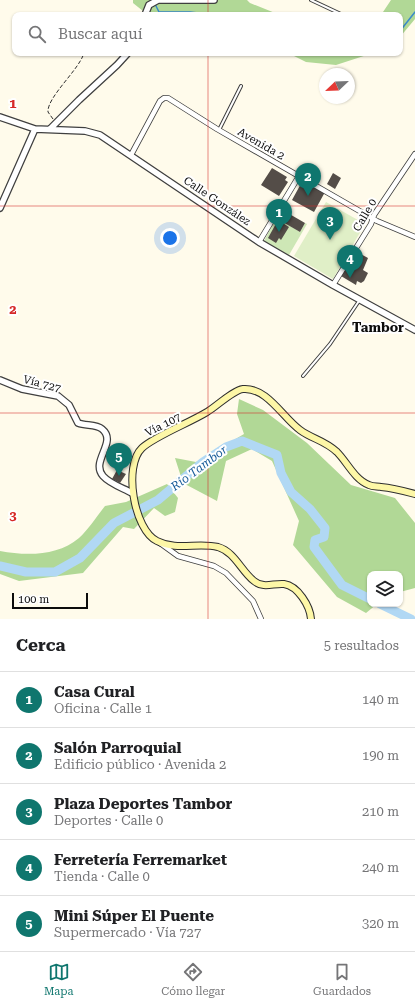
<!DOCTYPE html>
<html lang="es">
<meta charset="utf-8">
<style>
body{margin:0;font-family:"Roboto Serif",serif;background:#f2f2f2;color:#202124}
.controls{position:absolute;right:12px;bottom:12px;display:grid;overflow:hidden;border-radius:8px;box-shadow:0 1px 3px #0004}
.controls button{width:36px;height:36px;display:grid;place-items:center;padding:0;border:0;border-bottom:1px solid #e0e0e0;background:#fff;color:#202124;font:20px sans-serif}
.compass{position:absolute;left:319px;top:68px;width:36px;height:36px;border-radius:50%;background:#fff;box-shadow:0 1px 3px #0004;rotate:247deg}
.scale{position:absolute;left:12px;bottom:10px;width:76px;box-sizing:border-box;padding-left:4px;border:2px solid #0c0c0c;border-top:0;font-size:11px;line-height:14px;white-space:nowrap;color:#0c0c0c;-webkit-text-stroke:3px #fff;paint-order:stroke}
.you{position:absolute;left:170px;top:238px;width:14px;height:14px;margin:-10px;border:3px solid #fff;border-radius:50%;background:#1a73e8;box-shadow:0 0 0 6px #1a73e833}
.badge{display:grid;place-items:center;width:26px;height:26px;border-radius:50%;background:#0f766e;color:#fff;font-size:13px;font-weight:700}
.pin{position:absolute;translate:-50% -33px;filter:drop-shadow(0 1px 2px #0008)}
.pin::after{content:'';position:absolute;top:21px;width:14px;height:12px;background:inherit;clip-path:polygon(0 0,100% 0,50% 100%)}
.list{margin:0;padding:0;list-style:none}
h2{display:flex;justify-content:space-between;align-items:center;height:52px;margin:0;padding:0 16px;font-size:17px}
h2 small{font-size:13px;font-weight:400;color:#757577}
.list li{display:grid;grid-template-columns:26px 1fr auto;gap:12px;align-items:center;box-sizing:border-box;height:56px;padding:0 16px;border-top:1px solid #e0e0e0}
.list b{display:block;font-size:15px;white-space:nowrap}
.list p{margin:0;font-size:13px;white-space:nowrap;color:#757577}
.list em{font-size:13px;font-style:normal;color:#757577}
.icon{flex:none;width:22px;height:22px;fill:none;stroke:currentColor;stroke-width:2;stroke-linecap:round;stroke-linejoin:round}
.map{position:relative;flex:none;width:415px;height:619px;overflow:hidden}
.search{position:absolute;background:#fff;box-shadow:0 1px 3px #0004;left:12px;right:12px;top:12px;height:44px;display:flex;align-items:center;gap:10px;box-sizing:border-box;padding:0 14px;border-radius:8px;color:#757577;font-size:15px}
.sheet{height:332px;background:#fff}
nav{display:flex;justify-content:space-around;align-items:center;box-sizing:border-box;height:56px;border-top:1px solid #e0e0e0;background:#fff;font-size:11px;color:#757577}
nav a{display:grid;justify-items:center;gap:2px}
nav .on{color:#0f766e}
.map>svg:first-child{display:block}
</style>
<div class="map">
<svg width="415" height="619" viewBox="0 0 415 619">
<rect width="100%" height="100%" fill="#fffbeb"/>
<path fill="#cee7b6" d="M281 209 286 212 282 221 300 232 305 223 307 224 289 255 264 241Z"/>
<path fill="#b1d896" d="M133 0H247L250 3 280 15H148L133 3Z
M391 0H415V19L400 37V15H381Z
M288 53H373L336 65 306 62Z
M239 399 263 410 307 443 351 485 395 498 415 523V588L400 592V574H370V604H377L366 613 337 597 293 545 299 521 272 461 252 449 226 461 217 501 183 483 175 458 196 462 244 434 237 414Z
M167 484 178 498 175 512 165 516 154 508 134 529 123 527 83 573 19 581 0 574V551C27 556 58 556 79 538 89 529 97 516 105 506L126 502Z"/>
<path fill="#e0efc7" d="M326 202 365 224 333 279 294 256Z"/>
<g fill="none" stroke-linecap="round" stroke-linejoin="round">
<path stroke="#3a8aca" stroke-width="1.5" d="M155 4 159 12H190L214 15
M400 31 415 12
M343 53H349"/>
<path stroke="#b1d8f4" stroke-width="9" d="M0 566 26 572H55L80 558 114 523 158 500 203 462 226 447 242 441 277 455 281 473 291 492 310 509 325 528 324 537 315 540 314 547 342 585 370 599
M380 604 411 619"/>
</g>
<path fill="#544d48" d="M272 168 287 177 285 180 288 182 279 196 261 185Z
M333 173 341 178 335 189 327 184Z
M303 180 325 192 314 212 292 200Z
M286 212 305 223 300 232 281 221Z
M278 220 289 227 281 240 279 238 276 243 268 238Z
M357 252 368 258 363 270 368 273 364 281 361 283 357 281 356 285 341 276 349 262 352 263Z
M117 470 126 474 120 483 112 479Z"/>
<g fill="none" stroke-linecap="round" stroke-linejoin="round">
<g stroke="#3f3f3f" stroke-width="4">
<path id="service" d="M311 0 343 15
M219 130 241 86
M303 376 330 344 359 301"/>
</g>
<g stroke="#3f3f3f" stroke-width="6">
<path id="minor" d="M131 155 160 101 164 98H168L217 129 377 221 415 237
M259 242 299 176
M333 285 371 224 374 215 415 154
M160 543 178 556 214 566 226 573 253 601 261 619"/>
</g>
<g stroke="#3f3f3f" stroke-width="8">
<path id="tertiary" d="M145 15 149 5 158 0H214
M0 117 35 129 85 131 100 135 259 242 333 285 415 330
M50 129 79 100 117 65 128 53
M0 208 35 129
M0 380 22 389 58 396 69 405 78 423C86 426 96 424 102 429 118 442 90 461 103 476 110 484 123 488 132 493"/>
</g>
<g stroke="#2e2e2e" stroke-width="8">
<path id="secondary" d="M311 619C310 606 298 586 284 584 273 583 264 589 254 581 241 571 235 552 218 547 198 542 177 551 157 541 134 530 123 466 142 448 155 436 189 423 207 412 216 407 233 390 243 389 267 387 283 418 300 430 312 439 324 440 337 452 347 462 355 480 369 485 373 487 378 486 381 487 393 488 404 491 415 494"/>
</g>
<path stroke="#2e2e2e" stroke-width="1" stroke-dasharray="4 2" stroke-linecap="butt" d="M53 119 48 112C47 97 79 70 84 53"/>
<use href="#service" stroke="#fff" stroke-width="2"/>
<use href="#minor" stroke="#fff" stroke-width="4.5"/>
<use href="#tertiary" stroke="#fff" stroke-width="5.5"/>
<use href="#secondary" stroke="#fdf7a7" stroke-width="6"/>
</g>
<path fill="none" stroke="#d62828" stroke-width="1" stroke-opacity="0.55" d="M208 0V15M208 53V619M0 206H415M0 413H415"/>
<g text-anchor="middle" dominant-baseline="central" stroke-width="4" stroke-linejoin="round" paint-order="stroke">
<g font-size="11" fill="#0c0c0c" stroke="#fff">
<text transform="translate(261 144) rotate(30)">Avenida 2</text>
<text transform="translate(217 201) rotate(34)">Calle González</text>
<text transform="translate(365 215) rotate(-60)">Calle 0</text>
<text transform="translate(42 384) rotate(15)">Vía 727</text>
<text transform="translate(163 425) rotate(-27)">Vía 107</text>
</g>
<g font-size="12" font-style="italic" fill="#195c9a" stroke="#fff">
<text transform="translate(199 468) rotate(-37)">Río Tambor</text>
</g>
<g font-size="13" font-weight="bold" fill="#0c0c0c" stroke="#fff">
<text x="378" y="327">Tambor</text>
</g>
</g>
<g font-size="13" text-anchor="middle" font-weight="bold" fill="#d62828" stroke="#fff" stroke-width="4" stroke-linejoin="round" paint-order="stroke">
<text x="13" y="108">1</text>
<text x="13" y="314">2</text>
<text x="13" y="520">3</text>
</g>
</svg>
<div class="controls">
<button><svg class="icon" aria-label="layers" viewBox="0 0 24 24"><path d="M12 4l9 5-9 5-9-5zM3 14l9 5 9-5"/></svg></button>
</div>
<svg class="compass" viewBox="-18 -18 36 36"><path d="M0-13l5 13h-10z" fill="#e53935"/><path d="M0 13l5-13h-10z" fill="#757577"/></svg>
<div class="scale">100 m</div>
<div class="you"></div>
<div class="pin badge" style="left:279px;top:232px">1</div>
<div class="pin badge" style="left:308px;top:196px">2</div>
<div class="pin badge" style="left:330px;top:240px">3</div>
<div class="pin badge" style="left:350px;top:278px">4</div>
<div class="pin badge" style="left:119px;top:476px">5</div>
<div class="search"><svg class="icon" aria-label="search" viewBox="0 0 24 24"><circle cx="10" cy="10" r="6"/><path d="M15 15l6 6"/></svg>Buscar aquí</div>
</div>
<section class="sheet">
<h2>Cerca<small>5 resultados</small></h2>
<ul class="list">
<li><span class="badge">1</span><div><b>Casa Cural</b><p>Oficina · Calle 1</p></div><em>140 m</em></li>
<li><span class="badge">2</span><div><b>Salón Parroquial</b><p>Edificio público · Avenida 2</p></div><em>190 m</em></li>
<li><span class="badge">3</span><div><b>Plaza Deportes Tambor</b><p>Deportes · Calle 0</p></div><em>210 m</em></li>
<li><span class="badge">4</span><div><b>Ferretería Ferremarket</b><p>Tienda · Calle 0</p></div><em>240 m</em></li>
<li><span class="badge">5</span><div><b>Mini Súper El Puente</b><p>Supermercado · Vía 727</p></div><em>320 m</em></li>
</ul>
</section>
<nav>
<a class="on"><svg class="icon" aria-label="map" viewBox="0 0 24 24"><path d="M3 6l6-2 6 2 6-2v14l-6 2-6-2-6 2zM9 4v14M15 6v14"/></svg>Mapa</a>
<a><svg class="icon" aria-label="directions" viewBox="0 0 24 24"><path d="M12 3l9 9-9 9-9-9zM9 14v-3h6M13 9l2 2-2 2"/></svg>Cómo llegar</a>
<a><svg class="icon" aria-label="saved" viewBox="0 0 24 24"><path d="M7 4h10v16l-5-4-5 4z"/></svg>Guardados</a>
</nav>
